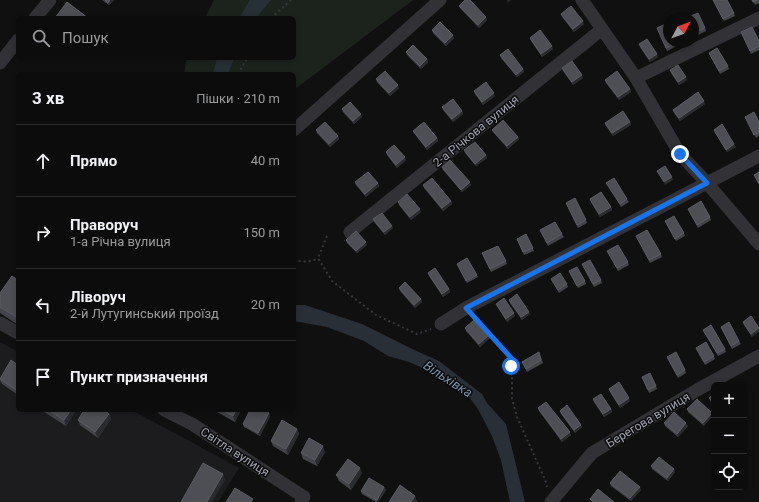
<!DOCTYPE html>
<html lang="uk">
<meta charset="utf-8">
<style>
body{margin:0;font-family:Roboto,sans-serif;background:#151516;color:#f1f3f6}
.controls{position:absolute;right:12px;bottom:12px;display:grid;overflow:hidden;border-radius:6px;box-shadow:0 2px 6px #0003}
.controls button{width:36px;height:36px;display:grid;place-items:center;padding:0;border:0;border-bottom:1px solid #2c2c2e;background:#0c0c0d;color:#f1f3f6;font:20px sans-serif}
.compass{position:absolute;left:663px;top:12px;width:36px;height:36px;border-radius:50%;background:#0c0c0d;box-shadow:0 2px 6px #0003;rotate:49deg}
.stop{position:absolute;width:12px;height:12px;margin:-9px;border:3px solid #1a73e8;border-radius:50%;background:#fff}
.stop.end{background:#1a73e8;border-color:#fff;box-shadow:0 1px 4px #0008}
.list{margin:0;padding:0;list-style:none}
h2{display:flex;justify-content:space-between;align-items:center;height:52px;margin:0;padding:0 16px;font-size:17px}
h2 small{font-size:13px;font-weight:400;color:#9a9b9d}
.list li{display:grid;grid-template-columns:26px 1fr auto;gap:12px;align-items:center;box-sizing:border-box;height:72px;padding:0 16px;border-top:1px solid #2c2c2e}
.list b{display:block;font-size:15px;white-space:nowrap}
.list p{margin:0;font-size:13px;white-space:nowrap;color:#9a9b9d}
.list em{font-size:13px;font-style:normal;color:#9a9b9d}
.icon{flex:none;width:22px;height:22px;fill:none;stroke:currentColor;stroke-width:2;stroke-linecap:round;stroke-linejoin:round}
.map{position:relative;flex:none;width:759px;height:502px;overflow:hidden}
.search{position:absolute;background:#0c0c0d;box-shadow:0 2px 6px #0003;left:16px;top:16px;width:280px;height:44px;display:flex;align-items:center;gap:10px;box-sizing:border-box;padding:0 14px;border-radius:6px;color:#9a9b9d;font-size:15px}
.panel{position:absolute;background:#0c0c0d;box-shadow:0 2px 6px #0003;left:16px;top:72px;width:280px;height:340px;border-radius:6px}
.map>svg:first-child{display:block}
</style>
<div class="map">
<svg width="759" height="502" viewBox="0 0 759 502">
<rect width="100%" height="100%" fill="#101011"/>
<path fill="#1c1c1e" d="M0 342 18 352V410H131L171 431 239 468 218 502H0Z"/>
<path fill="#1c231d" d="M214 0H413L294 90V74H184L187 58H294V18H205Z"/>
<path fill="#292f36" d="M250 0H271L256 18H239Z
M217 58H234L228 74H213Z
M294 305H305L362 324 410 348 439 361 482 394 487 403 506 424 525 502H510L501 460 492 436 478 409 467 394 432 372 409 362 388 356 364 341 327 327 294 321Z"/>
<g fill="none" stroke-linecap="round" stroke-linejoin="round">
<path stroke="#37383d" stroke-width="2" stroke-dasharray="2 3" stroke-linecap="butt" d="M271 18 291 0
M238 74 247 58
M327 236 318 258 332 281 376 315 417 334 431 329
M294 259C300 263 313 262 318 258
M474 317 512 359V399L517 417 546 482 547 487"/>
<path stroke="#313136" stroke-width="13" d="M582 0 636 78 680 154 707 183 759 244
M35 18 50 0
M0 63 18 40
M636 78 759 18
M294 130 440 0
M350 232 601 30
M0 323 18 333
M441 324 466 308 759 156
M164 410 192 424 304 497 301 502
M551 502 592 453 697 390 759 356"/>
</g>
<path fill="#434449" d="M102 0H114L109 5Z
M713 0 734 13 735 16 724 21Z
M752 0H759V3L755 5Z
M459 6 487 20 479 28 460 8Z
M561 14 584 24 574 32 562 17Z
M705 28 706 31 694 37 693 34Z
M432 30 454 38 446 46 433 33Z
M658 31 675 42 677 46 667 51Z
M741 32 759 41V50L751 54Z
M530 38 553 49 542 57 531 41Z
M639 44 658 57 650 62 640 47Z
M406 52 427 59 428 62 421 69 407 55Z
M709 53 728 66 729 69 720 74Z
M500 55 523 69 524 72 517 77 501 58Z
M562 68 583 78 573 85 563 71Z
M670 70 687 80 679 85 671 73Z
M376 79 399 88 390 96 377 82Z
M605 80 630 89 631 92 619 100 606 83Z
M474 91 495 96 483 105 475 94Z
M705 104 680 121 674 113 673 110Z
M442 107 462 111 463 114 453 122 443 110Z
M342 109 362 117 354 124 343 112Z
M745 117 759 122V136L756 138Z
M630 122 631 125 613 136 606 126 605 123Z
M316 130 338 136 339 139 330 147 317 133Z
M492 130 518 137 519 139 508 149 493 132Z
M714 130 736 147 727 152 715 133Z
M413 131 437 138 438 141 427 150 414 133Z
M464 150 486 155 487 158 476 166 465 153Z
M386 152 406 160 397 168 387 155Z
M442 167 471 185 462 192 443 170Z
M355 182 378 183 379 186 366 197 356 185Z
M606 183 627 199 629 202 621 207 608 185Z
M423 185 451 201 452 204 443 211 424 188Z
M590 199 611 207 612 210 600 217 591 202Z
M398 202 421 212 411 220 399 205Z
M566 203 586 220 587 223 578 228Z
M688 209 710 217 711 220 698 228Z
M373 219 393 228 385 235 374 222Z
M665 221 684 233 685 236 676 241Z
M540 230 562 234 564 237 548 246Z
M526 234 534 251 524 255 517 239Z
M636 236 661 254 662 257 650 263Z
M346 240 367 245 357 253 347 243Z
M607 251 628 262 629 265 618 271Z
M482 253 506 261 507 264 491 272Z
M457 264 477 275 478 277 467 283Z
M582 264 601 280 602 283 594 287Z
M569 271 585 281 586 284 578 288Z
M428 273 449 289 450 292 443 297 429 276Z
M551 279 567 284 568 287 559 293Z
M18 280V325L0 313V293Z
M399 288 421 299 422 302 415 308 400 291Z
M509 300 530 314 522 320 510 303Z
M496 304 515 316 507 322 497 306Z
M751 316 752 337 744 325 743 322Z
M721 327 739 341 741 344 732 349Z
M465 328 490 338 480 347 466 331Z
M703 330 725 349 726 352 718 356 704 332Z
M696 348 714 356 715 359 705 365Z
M539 352 543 363 527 372 522 362Z
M667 357 685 370 686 373 678 378Z
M18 365V395L2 384 0 380V378Z
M642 377 656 386 657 389 649 393Z
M609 389 630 401 620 408 610 392Z
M714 394V405L710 401 709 398Z
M593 399 611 409 612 412 604 417 594 402Z
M538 408 571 435 562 442 539 411Z
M687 409 713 415 704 426 688 412Z
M41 410H76L66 426Z
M217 410H241L235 422 217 412Z
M560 411 582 427 575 433 561 414Z
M109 414 111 419 98 438 80 425 78 420Z
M270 416 260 436 244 427 243 424Z
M664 423 688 426 678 437 665 426Z
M297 429 299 434 288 455 273 446 271 441Z
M325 452 317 466 303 459 301 453Z
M651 466 675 472 668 481 652 469Z
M362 473 351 490 339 481 336 475Z
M610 483 641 490 631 501 611 486Z
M384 487 386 490 378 502H376L362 494 361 491Z"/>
<path fill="#2a2b2e" d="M110 0H114L109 5 108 3Z
M507 0H511L508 3Z
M486 17 487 20 479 28 478 25Z
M583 21 584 24 574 32 573 29Z
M453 35 454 38 446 46 445 43Z
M552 46 553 49 542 57 541 54Z
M657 54 658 57 650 62 649 59Z
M427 59 428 62 421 69 420 66Z
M523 69 524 72 517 77 516 75Z
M582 75 583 78 573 85 572 82Z
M686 77 687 80 679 85 678 82Z
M398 85 399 88 390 96 389 93Z
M630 89 631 92 619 100 618 97Z
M494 93 495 96 483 105 482 102Z
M704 101 705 104 680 121 679 118Z
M462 111 463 114 453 122 452 119Z
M361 114 362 117 354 124 353 121Z
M630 122 631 125 613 136 612 133Z
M338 136 339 139 330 147 329 144Z
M518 137 519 139 508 149 507 146Z
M437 138 438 141 427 150 426 147Z
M734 144 736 147 727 152 726 150Z
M486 155 487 158 476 166 475 164Z
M405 157 406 160 397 168 396 165Z
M672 177 673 180 665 185 664 182Z
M470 182 471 185 462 192 461 190Z
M378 183 379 186 366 197 365 194Z
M451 201 452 204 443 211 442 208Z
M611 207 612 210 600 217 599 214Z
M420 209 421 212 411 220 410 217Z
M392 226 393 228 385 235 384 232Z
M366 242 367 245 357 253 356 251Z
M449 289 450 292 443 297 442 294Z
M421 299 422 302 415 308 414 305Z
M529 312 530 314 522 320 521 317Z
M514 313 515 316 507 322 506 319Z
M759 328V332L752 337 751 334Z
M489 335 490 338 480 347 479 344Z
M629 398 630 401 620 408 619 405Z
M611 409 612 412 604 417 603 414Z
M71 410H76L66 426 64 420Z
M236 410H241L235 422 233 416Z
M269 413 270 416 260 436 258 433Z
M712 413 713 415 704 426 703 423Z
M109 414 111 419 98 438 95 432Z
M686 423 688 426 678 437 677 434Z
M581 425 582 427 575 433 574 430Z
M297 429 299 434 288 455 286 449Z
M570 432 571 435 562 442 561 439Z
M323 446 325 452 317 466 315 460Z
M360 468 362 473 351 490 349 484Z
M674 469 675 472 668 481 667 478Z
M223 474 225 480 212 502H207Z
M384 487 386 490 378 502H377V500Z
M640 487 641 490 631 501 630 498Z
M415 496 417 501V502H411Z"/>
<path fill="#4d4f54" stroke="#5b5c63" d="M105 0H110L108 3Z
M465 0H470L486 17 478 25 459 6Z
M713 0H727L734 13 723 19Z
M752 0H758L753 2Z
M67 2 88 18H55Z
M571 6 583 21 573 29 561 14Z
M698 13 705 28 693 34V18H686Z
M440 22 453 35 445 43 432 30Z
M666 24 669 30V42H675V44L666 48 657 28Z
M752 27 759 41V46L750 51 741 32Z
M540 30 552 46 541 54 530 38Z
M647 39 657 54 649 59 639 44Z
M413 45 427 59 420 66 406 52Z
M717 48 728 66 719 71 709 53Z
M508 49 523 69 516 75 500 55Z
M572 61 582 75 572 82 562 68Z
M678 65 686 77 678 82 670 70Z
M385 71 398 85 389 93 376 79Z
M617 71 630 89 618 97 605 80Z
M486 82 494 93 482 102 474 91Z
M698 92 704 101 679 118 673 110Z
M453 99 462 111 452 119 442 107Z
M350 102 361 114 353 121 342 109Z
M623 111 630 122 612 133 605 123Z
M754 112 759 122V132L754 135 745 117Z
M503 120 518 137 507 146 492 130Z
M325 122 338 136 329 144 316 130Z
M424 122 437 138 426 147 413 131Z
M722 124 734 144 726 150 714 130Z
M475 142 486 155 475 164 464 150Z
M394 145 405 157 396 165 386 152Z
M450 160 470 182 461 190 442 167Z
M665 166 672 177 664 182 657 171Z
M368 172 378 183 365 194 355 182Z
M759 172V184L754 175Z
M432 178 451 201 442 208 423 185Z
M614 178 627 199 620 204 606 183Z
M601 192 611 207 599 214 590 199Z
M407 194 420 209 410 217 398 202Z
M575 198 586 220 577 225 566 203Z
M701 201 710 217 697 225 688 209Z
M382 213 392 226 384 232 373 219Z
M674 216 684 233 675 239 665 221Z
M555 222 562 234 547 243 540 230Z
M647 230 661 254 649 260 636 236Z
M356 231 366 242 356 251 346 240Z
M526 234 533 248 523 252 517 239Z
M618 245 628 262 617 268 607 251Z
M498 246 506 261 490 269 482 253Z
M467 258 477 275 466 281 457 264Z
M590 260 601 280 593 284 582 264Z
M577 267 585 281 577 286 569 271Z
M435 268 449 289 442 294 428 273Z
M560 273 567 284 558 290 551 279Z
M12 276 18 280V318L0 307V293Z
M405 282 421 299 414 305 399 288Z
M517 294 529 312 521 317 509 300Z
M504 298 514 313 506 319 496 304Z
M751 316 759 328 751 334 743 322Z
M474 320 489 335 479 344 465 328Z
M729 322 739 341 731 346 721 327Z
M711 325 725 349 717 353 703 330Z
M706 342 714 356 704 362 696 348Z
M539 352 541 360 526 369 522 362Z
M676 352 685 370 677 375 667 357Z
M11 360 18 365V391L0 379Z
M650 373 656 386 648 390 642 377Z
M619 382 629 398 619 405 609 389Z
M601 394 611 409 603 414 593 399Z
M714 394V403L709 398Z
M697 399 712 413 703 423 687 409Z
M546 402 570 432 561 439 538 408Z
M567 405 581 425 574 430 560 411Z
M48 410H71L64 420Z
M84 410H104L109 414 95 432 78 420Z
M222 410H236L233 416Z
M250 410H263L269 413 258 433 243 424Z
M674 412 686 423 677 434 664 423Z
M282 420 297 429 286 449 271 441Z
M309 438 323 446 315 460 301 453Z
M659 457 674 469 667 478 651 466Z
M348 459 360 468 349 484 336 475Z
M203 463 223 474 207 502H181Z
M620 471 640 487 630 498 610 483Z
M369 478 384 487 377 500 361 491Z
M400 485 415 496 411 502H389Z
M235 488 253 499 251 502H226Z
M598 489 614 502H593L590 499Z"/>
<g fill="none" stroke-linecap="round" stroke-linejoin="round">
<path stroke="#1a73e8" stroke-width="5" d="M511 366 512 359 466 308 707 183 680 154"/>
</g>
<g text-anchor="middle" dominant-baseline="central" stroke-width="3" stroke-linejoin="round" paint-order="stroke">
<g font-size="12" fill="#a2a5b1" stroke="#0b0b0c">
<text transform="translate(476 131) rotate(-39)">2-а Річкова вулиця</text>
<text transform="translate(648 420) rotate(-31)">Берегова вулиця</text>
<text transform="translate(235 452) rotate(33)">Світла вулиця</text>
</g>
<g font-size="13" font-style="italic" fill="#7991ac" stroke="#0b0b0c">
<text transform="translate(448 379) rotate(33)">Вільхівка</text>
</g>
</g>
</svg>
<div class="controls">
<button>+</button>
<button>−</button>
<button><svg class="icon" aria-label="locate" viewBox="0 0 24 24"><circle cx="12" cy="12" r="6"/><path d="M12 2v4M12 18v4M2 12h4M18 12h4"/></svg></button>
</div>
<svg class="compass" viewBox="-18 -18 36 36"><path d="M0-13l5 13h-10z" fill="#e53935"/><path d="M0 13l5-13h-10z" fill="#9a9b9d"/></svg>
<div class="stop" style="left:511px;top:366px"></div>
<div class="stop end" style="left:680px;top:154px"></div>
<div class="search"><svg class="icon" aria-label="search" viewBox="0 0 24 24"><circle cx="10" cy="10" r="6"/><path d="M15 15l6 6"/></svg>Пошук</div>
<section class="panel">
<h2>3 хв<small>Пішки · 210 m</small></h2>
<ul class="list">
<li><svg class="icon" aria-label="ahead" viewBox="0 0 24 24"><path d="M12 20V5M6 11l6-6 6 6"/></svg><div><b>Прямо</b></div><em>40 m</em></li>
<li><svg class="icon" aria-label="right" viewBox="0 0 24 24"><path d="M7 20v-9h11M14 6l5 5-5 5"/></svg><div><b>Праворуч</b><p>1-а Річна вулиця</p></div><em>150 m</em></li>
<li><svg class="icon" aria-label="left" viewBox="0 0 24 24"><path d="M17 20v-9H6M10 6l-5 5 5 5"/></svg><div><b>Ліворуч</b><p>2-й Лутугинський проїзд</p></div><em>20 m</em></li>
<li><svg class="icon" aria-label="arrive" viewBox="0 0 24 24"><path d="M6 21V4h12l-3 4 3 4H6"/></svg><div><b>Пункт призначення</b></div></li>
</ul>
</section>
</div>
